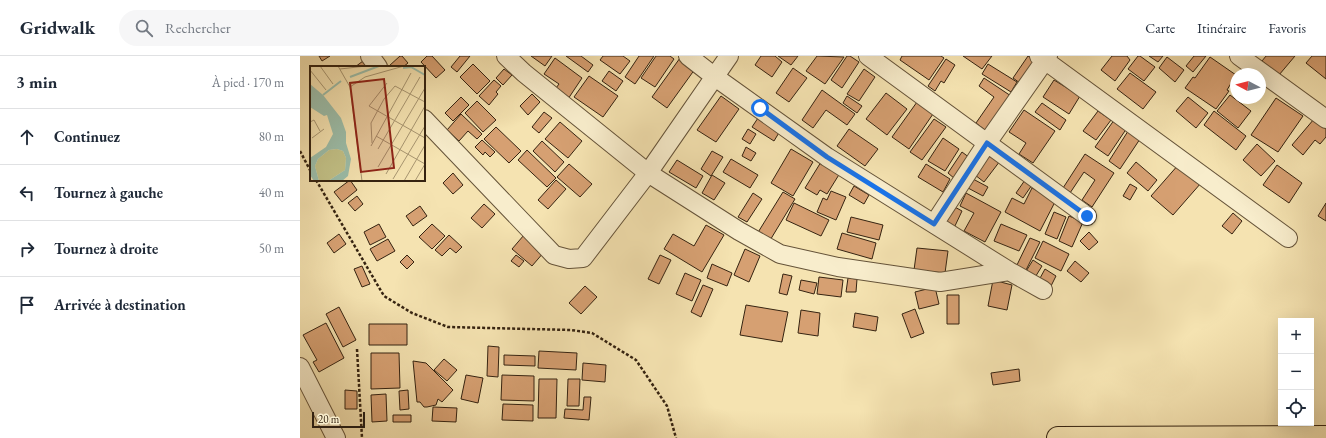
<!DOCTYPE html>
<html lang="fr">
<meta charset="utf-8">
<style>
body{margin:0;font-family:"EB Garamond",serif;background:#f6f6f7;color:#1f2937}
.controls{position:absolute;right:12px;bottom:12px;display:grid;overflow:hidden;border-radius:0px;box-shadow:0 4px 16px #0002}
.controls button{width:36px;height:36px;display:grid;place-items:center;padding:0;border:0;border-bottom:1px solid #e0e1e3;background:#fff;color:#1f2937;font:20px sans-serif}
.compass{position:absolute;left:930px;top:12px;width:36px;height:36px;border-radius:50%;background:#fff;box-shadow:0 4px 16px #0002;rotate:277deg}
.scale{position:absolute;left:12px;bottom:10px;width:53px;box-sizing:border-box;padding-left:4px;border:2px solid #352311;border-top:0;font-size:11px;line-height:14px;white-space:nowrap;color:#352311;-webkit-text-stroke:3px #f8edcc;paint-order:stroke}
.stop{position:absolute;width:12px;height:12px;margin:-9px;border:3px solid #1a73e8;border-radius:50%;background:#fff}
.stop.end{background:#1a73e8;border-color:#fff;box-shadow:0 1px 4px #0008}
.list{margin:0;padding:0;list-style:none}
h2{display:flex;justify-content:space-between;align-items:center;height:52px;margin:0;padding:0 16px;font-size:17px}
h2 small{font-size:13px;font-weight:400;color:#747a83}
.list li{display:grid;grid-template-columns:26px 1fr auto;gap:12px;align-items:center;box-sizing:border-box;height:56px;padding:0 16px;border-top:1px solid #e0e1e3}
.list b{display:block;font-size:15px;white-space:nowrap}
.list em{font-size:13px;font-style:normal;color:#747a83}
.icon{flex:none;width:22px;height:22px;fill:none;stroke:currentColor;stroke-width:2;stroke-linecap:round;stroke-linejoin:round}
.map{position:relative;flex:none;width:1026px;height:382px;overflow:hidden}
header{display:flex;align-items:center;gap:24px;box-sizing:border-box;height:56px;padding:0 20px;background:#fff;border-bottom:1px solid #e0e1e3}
header strong{font-size:19px}
nav{display:flex;gap:22px;margin-inline-start:auto;font-size:14px}
.search{width:280px;height:36px;background:#f6f6f7;display:flex;align-items:center;gap:10px;box-sizing:border-box;padding:0 14px;border-radius:22px;color:#747a83;font-size:15px}
main{display:flex}
aside{flex:1;background:#fff}
.map>svg:first-child{display:block}
</style>
<header>
<strong>Gridwalk</strong>
<div class="search"><svg class="icon" aria-label="search" viewBox="0 0 24 24"><circle cx="10" cy="10" r="6"/><path d="M15 15l6 6"/></svg>Rechercher</div>
<nav><a>Carte</a><a>Itinéraire</a><a>Favoris</a></nav>
</header>
<main>
<aside>
<h2>3 min<small>À pied · 170 m</small></h2>
<ul class="list">
<li><svg class="icon" aria-label="ahead" viewBox="0 0 24 24"><path d="M12 20V5M6 11l6-6 6 6"/></svg><div><b>Continuez</b></div><em>80 m</em></li>
<li><svg class="icon" aria-label="left" viewBox="0 0 24 24"><path d="M17 20v-9H6M10 6l-5 5 5 5"/></svg><div><b>Tournez à gauche</b></div><em>40 m</em></li>
<li><svg class="icon" aria-label="right" viewBox="0 0 24 24"><path d="M7 20v-9h11M14 6l5 5-5 5"/></svg><div><b>Tournez à droite</b></div><em>50 m</em></li>
<li><svg class="icon" aria-label="arrive" viewBox="0 0 24 24"><path d="M6 21V4h12l-3 4 3 4H6"/></svg><div><b>Arrivée à destination</b></div></li>
</ul>
</aside>
<div class="map">
<svg width="1026" height="382" viewBox="0 0 1026 382">
<rect width="100%" height="100%" fill="#f5e3b1"/>
<filter id="stains"><feTurbulence type="fractalNoise" baseFrequency=".005" numOctaves="4"/><feColorMatrix values="0 0 0 0 .2 0 0 0 0 .09 0 0 0 0 .02 0 0 0 .5 -.17"/></filter>
<radialGradient id="worn" r=".72"><stop offset=".6" stop-color="#630" stop-opacity="0"/><stop offset="1" stop-color="#630" stop-opacity=".3"/></radialGradient>
<path fill="#d6a072" stroke="#352311" d="M19 0H30L22 5Z
M100 0H102L108 7 103 11H91L89 10Z
M127 0H132L145 14 136 22 121 6Z
M160 0H170L157 16 151 11Z
M231 0H252L245 10Z
M266 0H281L293 9 288 16Z
M303 0H323L330 5 320 18 300 4Z
M339 0H354L335 28 325 21Z
M356 0H370L374 3 355 31 341 22Z
M461 0H475L482 6 472 21 455 9Z
M478 0H498L491 9Z
M517 0 544 1 525 28 506 15Z
M547 0H550L559 6 542 32 531 24Z
M602 0H641L644 2 629 24 600 4Z
M663 0H692L682 13Z
M728 0 740 7 724 30 713 22Z
M812 0H827L830 4 815 25 801 14Z
M838 0H840L855 11 844 25 828 13Z
M849 0H863L858 6Z
M894 0H906L893 16 886 10Z
M966 0H995L979 19 962 5Z
M1012 0H1026V23L1006 7Z
M867 1 884 14 875 26 859 12Z
M910 1 936 19 927 34 929 35 916 53 885 32 893 21 895 22Z
M255 2 282 22 266 46 253 36 259 28 244 18Z
M380 2 395 13 367 52 352 41Z
M646 3 655 9 644 27 641 25 635 35 628 30Z
M63 5 67 11H55Z
M173 8 190 25 177 38 160 21Z
M688 8 717 26 711 36 682 18Z
M493 12 507 22 489 46 476 37Z
M204 13 212 19 203 29 196 22Z
M564 13 575 21 559 45 547 38Z
M309 15 323 25 316 35 302 25Z
M830 17 856 36 843 53 817 33Z
M289 20 318 40 303 61 274 41Z
M684 22 714 42 690 78 676 67 694 41 679 30Z
M194 24 201 30 196 36 198 38 189 49 179 40Z
M754 24 780 40 769 58 743 41Z
M522 34 555 58 547 69 526 54 513 72 502 64Z
M586 37 607 53 587 79 566 63Z
M232 38 240 46 228 59 220 50Z
M930 39 951 55 938 72 917 55Z
M421 40 439 53 416 86 397 74Z
M547 40 562 50 557 57 543 47Z
M161 41 169 49 153 65 145 57Z
M888 41 908 57 896 72 876 55Z
M976 42 1003 60 978 96 951 79Z
M177 45 196 64 183 76 165 57Z
M617 46 633 58 609 93 592 81Z
M742 47 766 64 760 74 735 56Z
M724 54 755 75 733 107 719 98 726 87 709 76Z
M798 55 811 64 796 84 783 75Z
M914 55 946 80 936 94 904 69Z
M244 56 252 62 239 77 232 71Z
M161 58 182 78 177 83 168 75 159 85 147 74Z
M817 60 829 69 808 100 795 91Z
M458 62 480 75 474 85 452 71Z
M634 63 646 71 622 104 610 96Z
M1014 63 1026 73V81L1020 88 1015 84 1003 99 992 89Z
M260 66 282 85 268 102 245 83Z
M196 71 221 95 209 107 184 83Z
M830 72 842 80 820 113 809 105Z
M448 73 456 78 450 88 442 83Z
M549 73 578 93 565 110 537 90Z
M643 82 659 93 645 115 628 105Z
M182 84 195 96 190 101 185 96 183 99 175 91Z
M242 85 264 106 255 116 233 95Z
M957 88 975 105 961 120 943 104Z
M446 91 456 97 451 105 442 100Z
M491 93 513 106 493 140 471 127Z
M227 94 256 122 247 131 218 104Z
M412 95 423 101 411 120 401 113Z
M662 96 670 102 655 123 648 117Z
M691 97 700 105 684 126 675 119Z
M785 98 814 117 792 151 782 144 795 124 784 116 770 137 763 132Z
M886 100 908 119 873 159 851 140Z
M431 103 458 119 450 132 423 116Z
M377 104 403 120 396 132 369 116Z
M521 106 540 117 527 138 520 134 517 139 505 132Z
M836 106 857 124 848 135 827 117Z
M269 108 292 128 280 141 257 121Z
M626 108 650 123 643 136 618 121Z
M977 109 1002 127 989 147 963 129Z
M153 117 163 129 153 138 143 127Z
M412 119 425 127 414 144 402 137Z
M673 123 688 131 683 140 668 132Z
M50 124 57 134 42 146 34 136Z
M256 124 266 133 248 153 238 144Z
M725 124 732 129 723 142 716 137Z
M830 128 837 132 830 144 823 140Z
M554 130 569 139 564 148 549 139Z
M732 132 756 144 740 175 705 156 712 142 724 148Z
M531 135 546 141 536 164 517 156 523 142 527 144Z
M483 136 495 143 469 186 457 178Z
M453 137 462 143 447 166 438 161Z
M666 137 701 156 685 186 664 175 674 157 660 150Z
M57 140 63 148 55 155 48 147Z
M494 147 529 164 521 180 486 164Z
M1026 147V165L1018 160Z
M184 148 195 158 182 172 171 162Z
M120 150 127 160 113 170 106 160Z
M653 150 662 155 654 172 644 167Z
M754 156 766 161 757 183 745 178Z
M933 157 942 165 932 178 922 170Z
M769 160 783 166 772 191 759 185Z
M551 161 583 169 579 184 547 176Z
M79 168 86 181 70 189 64 176Z
M132 168 145 180 132 193 119 181Z
M701 168 727 179 719 195 694 185Z
M406 169 424 179 402 216 364 193 373 178 394 190Z
M789 176 798 186 789 194 780 185Z
M542 177 576 187 572 203 537 193Z
M39 178 46 188 34 197 27 187Z
M149 179 162 191 156 197 150 192 142 200 135 194Z
M224 179 244 196 232 210 212 193Z
M730 182 740 186 725 216 716 211Z
M88 183 95 195 77 205 70 193Z
M743 185 769 198 761 215 735 202Z
M617 192 648 195 645 217 614 214Z
M445 193 460 200 449 226 434 219Z
M107 199 114 206 107 213 100 206Z
M216 199 224 205 219 211 211 205Z
M360 199 371 204 359 228 348 223Z
M733 204 742 210 734 223 725 217Z
M775 205 789 217 781 226 767 215Z
M412 208 432 217 427 230 407 222Z
M62 210 70 228 62 231 54 213Z
M745 213 756 220 751 230 739 224Z
M385 217 401 224 392 245 376 238Z
M483 218 492 220 487 239 479 237Z
M519 221 543 224 541 241 517 238Z
M548 222 557 223 556 236H546Z
M501 224 517 227 514 238 499 234Z
M693 224 712 229 707 254 688 250Z
M403 229 413 233 401 261 391 256Z
M285 230 297 241 281 258 269 247Z
M635 231 639 248 619 253 615 236Z
M647 239H659V268H647Z
M446 249 488 256 482 286 440 279Z
M39 251 56 284 43 291 26 258Z
M615 253 624 277 611 282 602 258Z
M501 254 520 257 518 280 498 277Z
M555 257 578 261 576 275 553 271Z
M26 267 44 302 19 316 13 306 17 304 3 279Z
M69 268H107V289H69Z
M188 290 199 291 198 321 187 320Z
M239 295 277 297 276 314 238 312Z
M71 297H99L100 332 71 333Z
M204 299 235 300V310L204 309Z
M144 303 157 314 147 325 134 314Z
M113 305 126 307 153 334 142 346 138 343 136 349 127 351H124L120 346H117Z
M283 307 306 309 305 326 282 324Z
M719 313 720 325 693 329 691 317Z
M166 319 183 322 178 347 161 343Z
M202 319 234 320V345L201 344Z
M239 323H257L256 362H238Z
M268 323H280L279 350H267Z
M45 334 57 335V353H45Z
M108 334 109 353 100 354 99 335Z
M86 338 87 365 72 366 71 339Z
M284 341H291L289 364 264 362 265 353 283 354Z
M203 348 233 349V365L202 364Z
M133 351 157 352 156 366 132 365Z
M93 359H111V366H93Z"/>
<g fill="none" stroke-linecap="round" stroke-linejoin="round">
<g stroke="#655339" stroke-width="20">
<path id="minor" d="M70 0 78 11
M206 0 224 17 348 117 439 175 480 198 538 211 640 226 709 215
M388 0 415 21 527 101 709 215 743 234
M568 0 787 160
M739 0 988 182
M939 0 1026 63
M124 63 254 199 269 203 283 202 348 117 429 0
M634 168 687 87 748 0
M0 311 36 382"/>
</g>
<g stroke="#352311" stroke-width="24">
<path id="major" d="M758 382 1026 381"/>
</g>
<path stroke="#352311" stroke-width="2.5" stroke-dasharray="3 2" stroke-linecap="butt" d="M0 95 11 116
M16 124 84 240 112 257 148 271 271 274 292 277 336 304 367 350 376 382
M57 293 62 382"/>
<use href="#minor" stroke="#f8edcc" stroke-width="18"/>
<use href="#major" stroke="#f5e3b1" stroke-width="22"/>
</g>
<g fill="none" stroke-linecap="round" stroke-linejoin="round">
<path stroke="#1a73e8" stroke-width="5" d="M460 52 527 101 634 168 687 87 787 160"/>
</g>
<g transform="translate(10 10)">
<rect width="115" height="115" fill="#f5e3b1"/>
<path d="M27 83 33 85 36 92 35 104 18 115H9L5 100 8 93 19 84Z" fill="#c2c187"/>
<path d="M0 18 13 29 31 52 36 66V77L41 93 38 110 32 115H18L35 104 36 92 33 85 27 83 19 84 8 93 5 100 9 115H4L0 109V92L16 81 23 68 17 49 14 50 0 41Z" fill="#9cbeaa"/>
<path fill="none" stroke="#9cbeaa" stroke-width="2" d="M93 2 101 1 115 9M40 11 69 0M13 29 31 15"/>
<path fill="none" stroke="#a89671" stroke-width="1" d="M10 0 23 18M28 0 40 21 52 115M30 3 56 0M0 4 16 24M77 17 59 40 115 72M40 21 55 11 94 0M0 56 4 54 10 65M66 70 115 98M2 72 14 63M62 77 61 57 74 33 85 20 115 36M61 80 101 7M68 83 110 11M68 101 115 22M76 108 115 40M83 113 115 60M94 115 115 79M105 115 115 98"/>
<path fill="#8f2418" fill-opacity="0.15" stroke="#8f2418" stroke-width="2" d="M74 13 84 102 51 106 40 17Z"/>
<rect width="115" height="115" fill="none" stroke="#352311" stroke-width="2"/>
</g>
<rect width="100%" height="100%" filter="url(#stains)"/>
<rect width="100%" height="100%" fill="url(#worn)"/>
</svg>
<div class="controls">
<button>+</button>
<button>−</button>
<button><svg class="icon" aria-label="locate" viewBox="0 0 24 24"><circle cx="12" cy="12" r="6"/><path d="M12 2v4M12 18v4M2 12h4M18 12h4"/></svg></button>
</div>
<svg class="compass" viewBox="-18 -18 36 36"><path d="M0-13l5 13h-10z" fill="#e53935"/><path d="M0 13l5-13h-10z" fill="#747a83"/></svg>
<div class="scale">20 m</div>
<div class="stop" style="left:460px;top:52px"></div>
<div class="stop end" style="left:787px;top:160px"></div>
</div>
</main>
